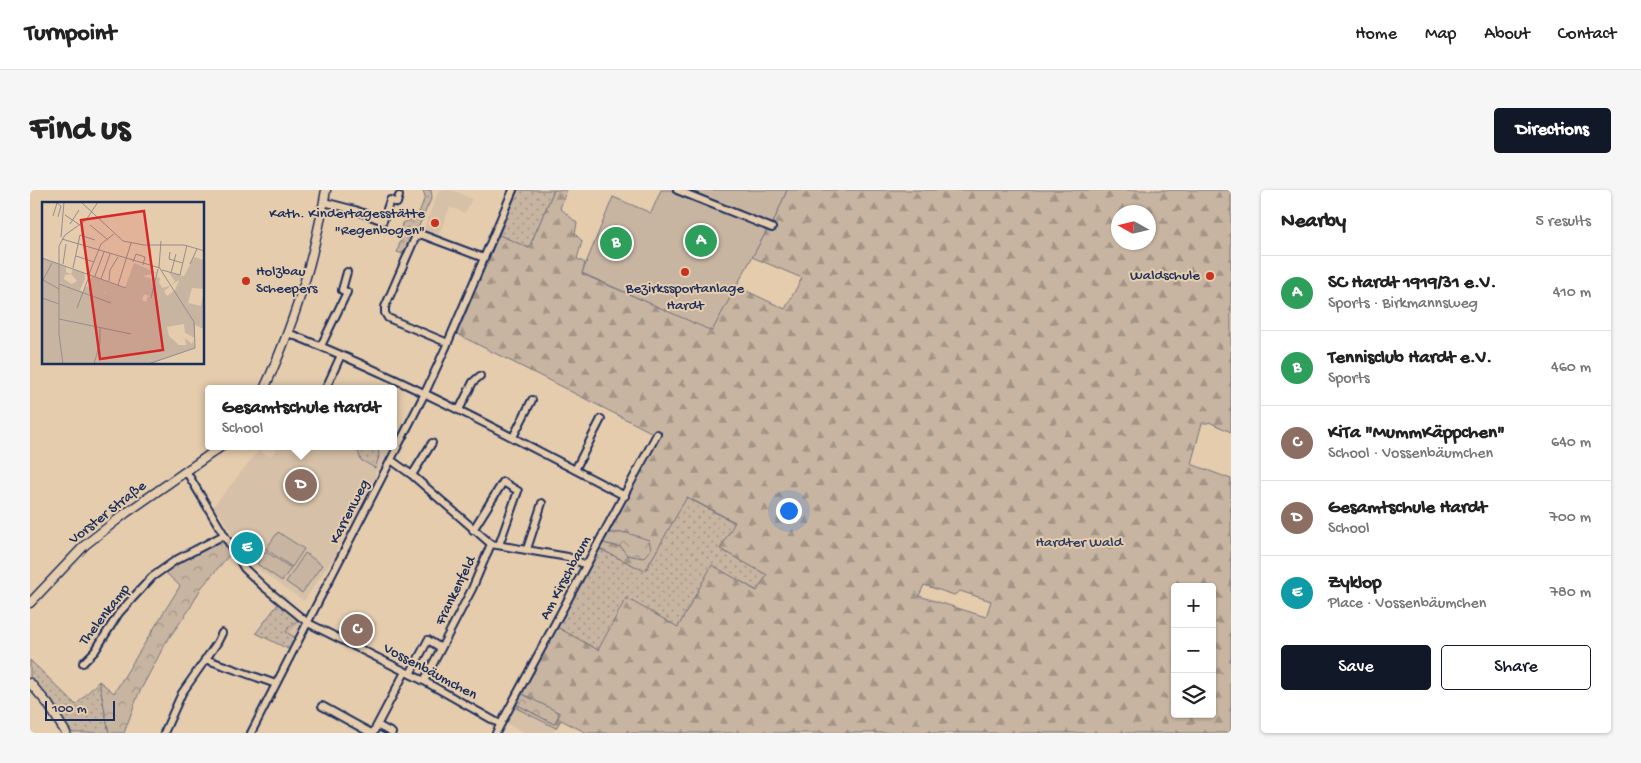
<!DOCTYPE html>
<meta charset="utf-8">
<style>
body{margin:0;font-family:"Gochi Hand",sans-serif;background:#f6f6f6;color:#222}
.controls{position:absolute;right:15px;bottom:15px;display:grid;overflow:hidden;border-radius:5px;box-shadow:0 1px 4px #0004}
.controls button{width:45px;height:45px;display:grid;place-items:center;padding:0;border:0;border-bottom:1px solid #e0e0e0;background:#fff;color:#222;font:25px sans-serif}
.compass{position:absolute;left:1081px;top:15px;width:45px;height:45px;border-radius:50%;background:#fff;box-shadow:0 1px 4px #0004;rotate:278deg}
.scale{position:absolute;left:15px;bottom:12px;width:70px;box-sizing:border-box;padding-left:5px;border:2px solid #1b2f5e;border-top:0;font-size:14px;line-height:18px;white-space:nowrap;color:#1b2f5e;-webkit-text-stroke:4px #e5ccad;paint-order:stroke}
.you{position:absolute;left:758px;top:320px;width:18px;height:18px;margin:-12px;border:4px solid #fff;border-radius:50%;background:#1a73e8;box-shadow:0 0 0 8px #1a73e833}
.badge{display:grid;place-items:center;width:32px;height:32px;border-radius:50%;background:#111827;color:#fff;font-size:16px;font-weight:700}
.pin{position:absolute;translate:-50% -50%;border:2px solid #fff;box-shadow:0 1px 5px #0006}
.popup{position:absolute;left:175px;top:195px;width:192px;height:65px;box-sizing:border-box;display:grid;place-content:center;border-radius:5px;background:#fff;filter:drop-shadow(0 1px 4px #0005);font-size:16px;white-space:nowrap;color:#767676}
.popup b{font-size:19px;color:#222}
.popup::after{content:'';position:absolute;left:50%;top:100%;margin-left:-10px;border:10px solid transparent;border-top-color:#fff}
.list{margin:0;padding:0;list-style:none}
h2{display:flex;justify-content:space-between;align-items:center;height:65px;margin:0;padding:0 20px;font-size:21px}
h2 small{font-size:16px;font-weight:400;color:#767676}
.list li{display:grid;grid-template-columns:32px 1fr auto;gap:15px;align-items:center;box-sizing:border-box;height:75px;padding:0 20px;border-top:1px solid #e0e0e0}
.list b{display:block;font-size:19px;white-space:nowrap}
.list p{margin:0;font-size:16px;white-space:nowrap;color:#767676}
.list em{font-size:16px;font-style:normal;color:#767676}
.actions{display:flex;gap:10px;padding:15px 20px}
.actions a{flex:1;padding:11px 0;border:1px solid #111827;border-radius:5px;text-align:center;font-size:18px;color:#111827}
.actions .main{background:#111827;color:#fff}
.icon{flex:none;width:28px;height:28px;fill:none;stroke:currentColor;stroke-width:2;stroke-linecap:round;stroke-linejoin:round}
.map{position:relative;flex:none;width:1201px;height:543px;overflow:hidden;border-radius:5px}
header{display:flex;align-items:center;gap:30px;box-sizing:border-box;height:70px;padding:0 25px;background:#fff;border-bottom:1px solid #e0e0e0}
header strong{font-size:24px}
nav{display:flex;gap:28px;margin-inline-start:auto;font-size:18px}
.intro{display:flex;align-items:center;justify-content:space-between;box-sizing:border-box;height:120px;padding:0 30px}
h1{margin:0;font-size:35px}
.button{padding:12px 22px;border-radius:5px;background:#111827;color:#fff;font-size:18px;font-weight:700}
main{display:flex;gap:30px;padding:0 30px}
aside{flex:1;background:#fff;border-radius:5px;box-shadow:0 1px 4px #0004}
.map>svg:first-child{display:block}
</style>
<header>
<strong>Turnpoint</strong>
<nav><a>Home</a><a>Map</a><a>About</a><a>Contact</a></nav>
</header>
<div class="intro"><h1>Find us</h1><a class="button">Directions</a></div>
<main>
<div class="map">
<svg width="1201" height="543" viewBox="0 0 1201 543">
<defs>
<pattern id="industrial-furrows" width="10" height="10" patternUnits="userSpaceOnUse" patternTransform="scale(1.25)"><rect width="10" height="10" fill="#d6c0a7"/><path d="M-1 1l2-2M0 10L10 0M9 11l2-2" fill="none" stroke="#b7a592"/></pattern>
<pattern id="grass-dots" width="8" height="8" patternUnits="userSpaceOnUse" patternTransform="scale(1.25)"><rect width="8" height="8" fill="#c8b5a1"/><path d="M2 2h.1M6 6h.1" fill="none" stroke="#a29486" stroke-width="1.8" stroke-linecap="round"/></pattern>
<pattern id="forest-firs" width="22" height="20" patternUnits="userSpaceOnUse" patternTransform="scale(1.25)"><rect width="22" height="20" fill="#c8b5a1"/><path d="M5 1l3.5 6h-7zM16 11l3.5 6h-7z" fill="#a29486"/></pattern>
<pattern id="park-crowns" width="20" height="18" patternUnits="userSpaceOnUse" patternTransform="scale(1.25)"><rect width="20" height="18" fill="#c8b5a1"/><path d="M2 6a3 3 0 1 1 6 0M12 15a3 3 0 1 1 6 0" fill="none" stroke="#a29486"/></pattern>
</defs>
<rect width="100%" height="100%" fill="#e5ccad"/>
<filter id="ink" filterUnits="userSpaceOnUse"><feTurbulence type="fractalNoise" baseFrequency=".02" numOctaves="2"/><feDisplacementMap in="SourceGraphic" scale="10" xChannelSelector="R" yChannelSelector="G"/><feConvolveMatrix kernelMatrix="1 2 1 2 8 2 1 2 1" color-interpolation-filters="sRGB"/></filter>
<g filter="url(#ink)">
<path fill="#d6c0a7" d="M409 0H422L442 9 435 23 420 17 407 49 392 43Z
M248 256H361L351 277 345 283 346 285 318 340 306 360 307 363 274 411 221 374 212 370 202 353 204 348 190 324 182 318 229 260 238 266 243 264Z
M316 423 325 428 326 426 331 429 333 425 347 432 338 456 311 444 312 442 308 439Z
M484 517 526 538 523 543H495L476 533Z"/>
<path fill="url(#industrial-furrows)" d="M268 429 272 432 273 436 266 448 256 442 259 437 263 435Z"/>
<path fill="url(#grass-dots)" stroke="#727280" d="M393 0H401L402 7 387 40 384 42 373 64 367 62 373 43 371 39 372 33 387 28 395 7Z
M488 0H524L499 58 469 45Z
M326 256H348L349 267 345 278 331 270Z
M656 307 705 333 691 359 737 385 728 401 682 376 648 437 568 461 527 437 570 359 615 381Z
M248 414 268 429 263 435 259 437 256 442 266 448 260 460 226 443Z
M0 470 46 515 69 491 79 543H42L26 518 0 487Z"/>
<path fill="url(#forest-firs)" stroke="#727280" fill-rule="evenodd" d="M524 0H537L530 18 547 33 545 44 552 51 547 69 555 73 552 84 682 140 706 96 755 119 772 88 722 67 737 40 742 35 757 0H1201V242L1179 232 1178 233H1172L1161 274 1201 289V543H557L531 530 526 538 484 517 486 514 524 534 530 524 492 504 527 437 568 460 596 408 648 437 682 375 727 401 737 385 690 359 705 332 657 307 615 381 570 359 573 353 591 357 597 343H579L629 246 427 144 469 45 499 58ZM1088 22H1118V52H1088ZM894 395 924 405 930 401 961 411 956 427 889 406ZM1145 397H1182V524H1145Z"/>
<path fill="url(#park-crowns)" stroke="#727280" d="M579 343H597L619 350 621 359 613 368 597 365 591 357 573 353Z
M191 352 194 353 200 364 171 398 159 420 136 452 108 505 94 543H79L69 491 84 503 150 396 135 382 155 370Z
M492 504 530 523 524 534 486 514Z"/>
<path fill="#c8b5a1" stroke="#727280" d="M631 0H757L742 35 737 40 682 141 552 83 583 7 621 23Z
M248 342 274 359 262 377 236 359Z
M235 361 261 378 252 391 227 374Z
M275 363 292 375 272 403 256 392Z"/>
<g fill="none" stroke-linecap="round" stroke-linejoin="round">
<g stroke="#1b2f5e" stroke-width="10">
<path id="minor" d="M647 0 742 38
M294 12 325 20 353 31 360 10 367 13 369 6
M258 143C374 189 484 248 595 306
M418 153 358 128 355 123V117L385 48 390 44 454 68
M291 156 317 102 312 100 317 82
M296 198 311 165
M429 220 443 192 450 186
M483 247 502 210
M361 270 382 285 461 354 538 367 556 375
M545 280 571 229
M156 281 214 378 234 397 278 433 394 491 470 534
M382 285 402 253
M443 340 473 292 488 301 469 355
M497 359 512 313
M175 469 246 494
M53 473 65 461 89 423 122 387 146 370 194 345
M380 484 398 450 411 458
M394 491 442 399 461 354
M292 516 341 543
M347 535 362 543
M134 543 152 503 187 453 192 443
M221 543 395 203 416 157 483 0
M343 543 375 482
M466 543 627 244"/>
</g>
<g stroke="#1b2f5e" stroke-width="11">
<path id="major" d="M234 199C264 135 284 69 296 0
M0 413 55 355 96 323 192 256
M0 493 18 514 36 543"/>
</g>
<use href="#minor" stroke="#e5ccad" stroke-width="6"/>
<use href="#major" stroke="#e5ccad" stroke-width="8"/>
</g>
</g>
<g fill="#c8321e" stroke="#e5ccad" stroke-width="2">
<circle cx="405" cy="33" r="5"/>
<circle cx="655" cy="82" r="5"/>
<circle cx="1180" cy="86" r="5"/>
<circle cx="216" cy="91" r="5"/>
</g>
<g text-anchor="middle" dominant-baseline="central" stroke-width="4" stroke-linejoin="round" paint-order="stroke">
<g font-size="15" fill="#1b2f5e" stroke="#e5ccad" text-anchor="end">
<text x="395" y="24">Kath. Kindertagesstätte<tspan x="395" dy="17">"Regenbogen"</tspan></text>
<text x="226" y="82" text-anchor="start">Holzbau<tspan x="226" dy="17">Scheepers</tspan></text>
<text x="1170" y="86">Waldschule</text>
<text x="655" y="99" text-anchor="middle">Bezirkssportanlage<tspan x="655" dy="17">Hardt</tspan></text>
</g>
<g font-size="15" fill="#1b2f5e" stroke="#e5ccad">
<text transform="translate(320 322) rotate(-63)">Karrenweg</text>
<text transform="translate(78 323) rotate(-38)">Vorster Straße</text>
<text transform="translate(536 388) rotate(-62)">Am Kirschbaum</text>
<text transform="translate(426 401) rotate(-64)">Frankenfeld</text>
<text transform="translate(75 425) rotate(-52)">Thelenkamp</text>
<text transform="translate(400 482) rotate(28)">Vossenbäumchen</text>
</g>
<g font-size="15" fill="#2c3c65" stroke="#e5ccad">
<text x="1049" y="353">Hardter Wald</text>
</g>
</g>
<g transform="translate(12 12)">
<rect width="162" height="162" fill="#e5ccad"/>
<path d="M60 77 69 81 77 90 69 101 58 82Z" fill="#c8b5a1"/>
<path d="M152 55 162 58V87L150 86 146 101 159 104 162 91V127L153 123V136L143 131 142 122 125 125 127 134 137 143H144L143 136 150 142 151 138 153 146 109 162H0V56L24 64V70L29 72 23 73 22 77 30 82 35 79 29 72 31 67 42 71 43 77 38 88 41 90 44 84 47 85 50 73 60 77 58 82 64 85 62 91 69 94V100L77 90 67 86 69 81 83 86 92 61 115 71 101 74 97 90 102 92 100 98 104 100 106 94 116 97 119 86 129 84 122 89 125 94 133 88 137 78 129 83 133 79 127 71 142 74Z" fill="#c8b5a1"/>
<path d="M162 91V127L154 123Z" fill="#c8b5a1"/>
<path d="M101 74 110 77 109 81 113 82 114 75 118 76 117 81 120 84 116 97 96 90Z" fill="#c8b5a1"/>
<path fill="none" stroke="#948d8d" stroke-width="1" d="M39 0 81 39 102 43H142L163 49M23 13 38 23M11 14 15 1 19 4 16 15M28 22 37 8M48 23 65 37M19 35 22 0M20 37 118 66M119 39 117 65 152 120 153 146M128 50 127 57 141 61M34 54 52 60M0 56 84 86M91 60 94 52 103 55 101 63M21 62 24 42M148 62 155 47M31 66 38 33 53 38M120 68 138 73 145 43M129 71 134 52M47 72 59 42 72 32M53 74 62 50M59 77 68 52M1 78 17 87M67 79 68 68 76 55M0 80 10 61M17 82 69 101M76 83 89 41M0 96 17 102M109 96 116 67M35 106 48 72M17 117 89 132M21 162 17 132V44L23 33 44 18 56 0M52 162 58 141V125M106 162 153 146"/>
<path fill="#d62828" fill-opacity="0.15" stroke="#d62828" stroke-width="2.5" d="M102 9 121 148 58 157 39 18Z"/>
<rect width="162" height="162" fill="none" stroke="#1b2f5e" stroke-width="2.5"/>
</g>
</svg>
<div class="controls">
<button>+</button>
<button>−</button>
<button><svg class="icon" aria-label="layers" viewBox="0 0 24 24"><path d="M12 4l9 5-9 5-9-5zM3 14l9 5 9-5"/></svg></button>
</div>
<svg class="compass" viewBox="-18 -18 36 36"><path d="M0-13l5 13h-10z" fill="#e53935"/><path d="M0 13l5-13h-10z" fill="#767676"/></svg>
<div class="scale">100 m</div>
<div class="you"></div>
<div class="pin badge" style="left:671px;top:51px;background:#2e9e5b">A</div>
<div class="pin badge" style="left:586px;top:53px;background:#2e9e5b">B</div>
<div class="pin badge" style="left:327px;top:440px;background:#8d6e63">C</div>
<div class="pin badge" style="left:271px;top:295px;background:#8d6e63">D</div>
<div class="popup"><b>Gesamtschule Hardt</b>School</div>
<div class="pin badge" style="left:217px;top:358px;background:#0f9aa8">E</div>
</div>
<aside>
<h2>Nearby<small>5 results</small></h2>
<ul class="list">
<li><span class="badge" style="background:#2e9e5b">A</span><div><b>SC Hardt 1919/31 e.V.</b><p>Sports · Birkmannsweg</p></div><em>410 m</em></li>
<li><span class="badge" style="background:#2e9e5b">B</span><div><b>Tennisclub Hardt e.V.</b><p>Sports</p></div><em>460 m</em></li>
<li><span class="badge" style="background:#8d6e63">C</span><div><b>KiTa &quot;MummKäppchen&quot;</b><p>School · Vossenbäumchen</p></div><em>640 m</em></li>
<li><span class="badge" style="background:#8d6e63">D</span><div><b>Gesamtschule Hardt</b><p>School</p></div><em>700 m</em></li>
<li><span class="badge" style="background:#0f9aa8">E</span><div><b>Zyklop</b><p>Place · Vossenbäumchen</p></div><em>780 m</em></li>
</ul>
<div class="actions"><a class="main">Save</a><a>Share</a></div>
</aside>
</main>
